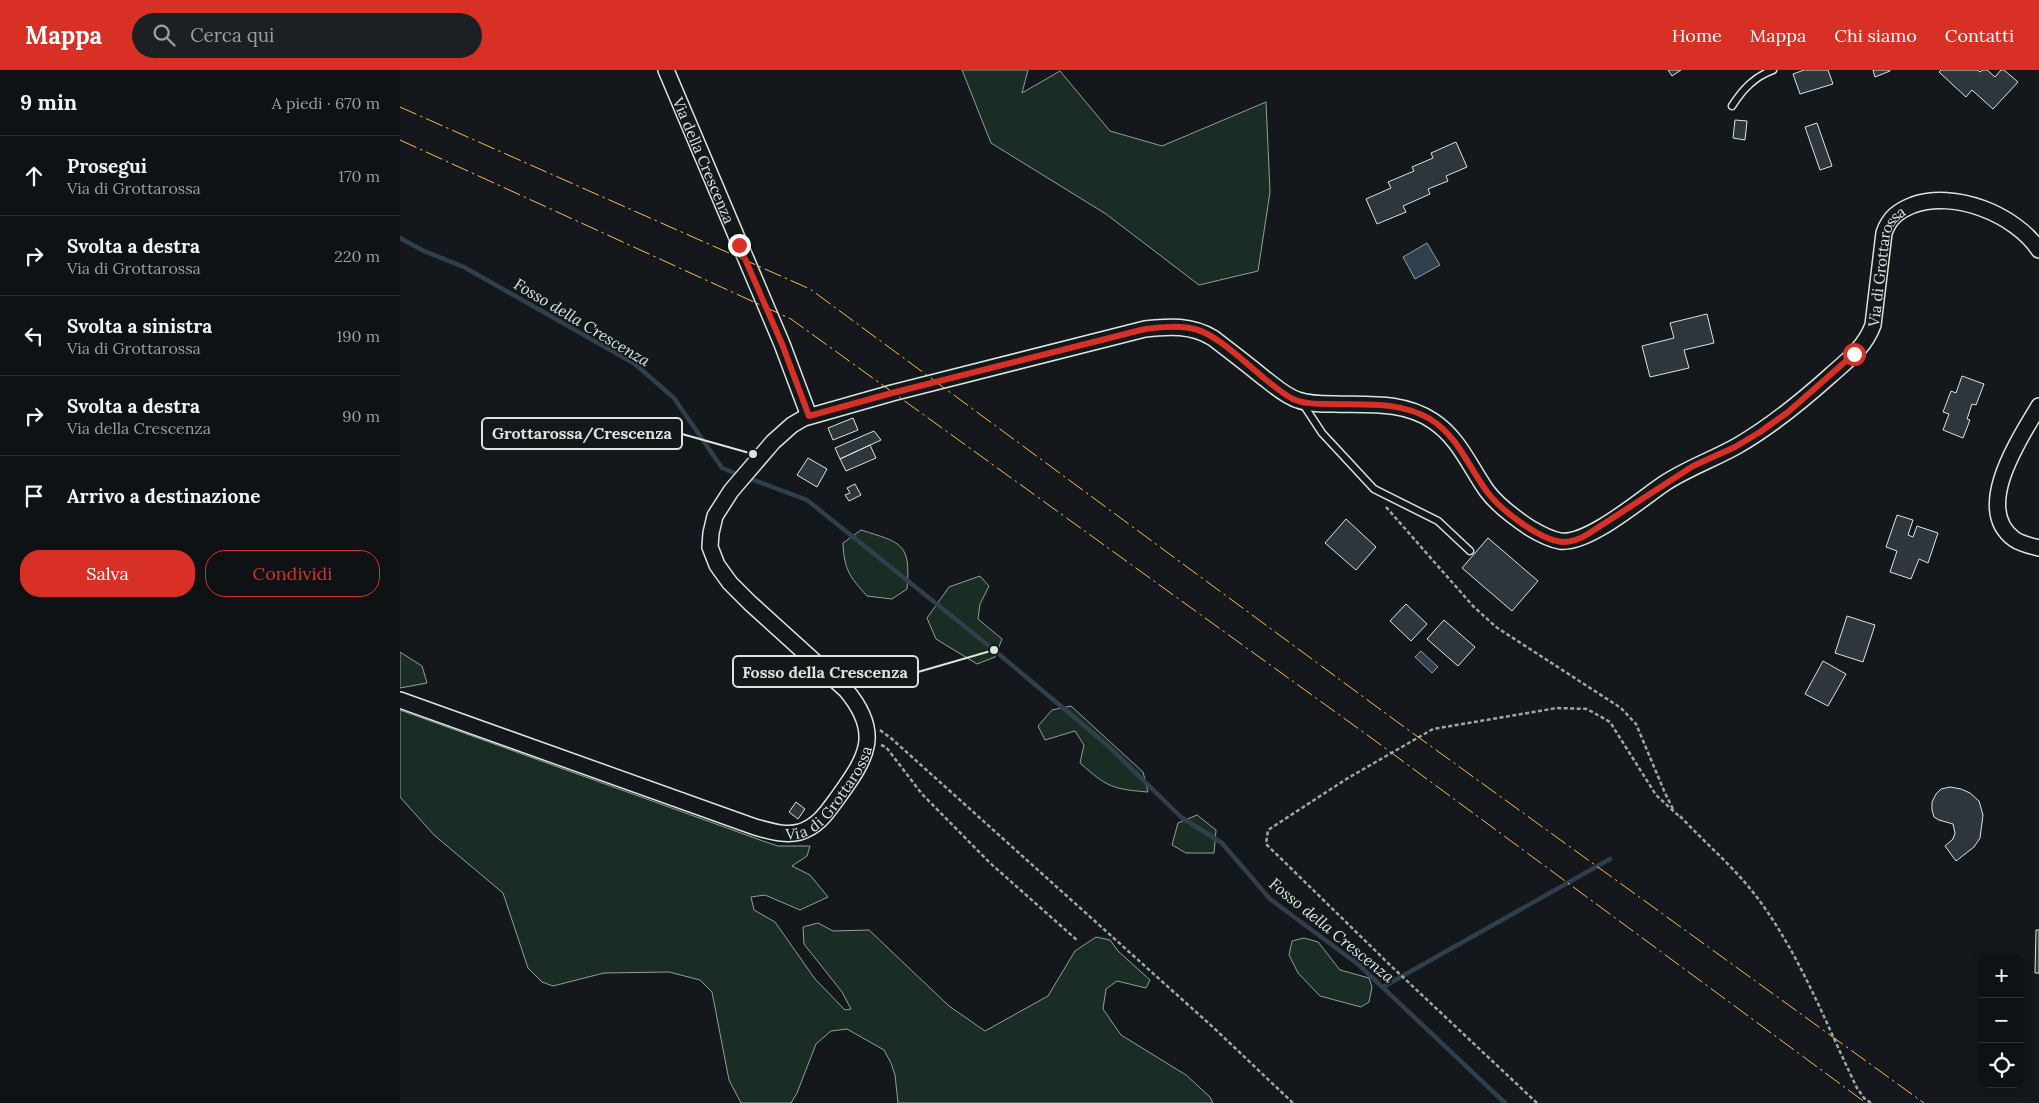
<!DOCTYPE html>
<html lang="it">
<meta charset="utf-8">
<style>
body{margin:0;font-family:Lora,serif;background:#1d2022;color:#f1f3f6}
.controls{position:absolute;right:15px;bottom:15px;display:grid;overflow:hidden;border-radius:10px;box-shadow:0 2px 12px #0003}
.controls button{width:45px;height:45px;display:grid;place-items:center;padding:0;border:0;border-bottom:1px solid #2f3234;background:#0f1215;color:#f1f3f6;font:25px sans-serif}
.stop{position:absolute;width:15px;height:15px;margin:-11px;border:4px solid #d93025;border-radius:50%;background:#fff}
.stop.end{background:#d93025;border-color:#fff;box-shadow:0 1px 5px #0008}
.list{margin:0;padding:0;list-style:none}
h2{display:flex;justify-content:space-between;align-items:center;height:65px;margin:0;padding:0 20px;font-size:21px}
h2 small{font-size:16px;font-weight:400;color:#9b9ea0}
.list li{display:grid;grid-template-columns:32px 1fr auto;gap:15px;align-items:center;box-sizing:border-box;height:80px;padding:0 20px;border-top:1px solid #2f3234}
.list b{display:block;font-size:19px;white-space:nowrap}
.list p{margin:0;font-size:16px;white-space:nowrap;color:#9b9ea0}
.list em{font-size:16px;font-style:normal;color:#9b9ea0}
.actions{display:flex;gap:10px;padding:15px 20px}
.actions a{flex:1;padding:11px 0;border:1px solid #d93025;border-radius:20px;text-align:center;font-size:18px;color:#d93025}
.actions .main{background:#d93025;color:#fff}
.icon{flex:none;width:28px;height:28px;fill:none;stroke:currentColor;stroke-width:2;stroke-linecap:round;stroke-linejoin:round}
.map{position:relative;flex:none;width:1639px;height:1033px;overflow:hidden}
header{display:flex;align-items:center;gap:30px;box-sizing:border-box;height:70px;padding:0 25px;background:#d93025;color:#fff}
header strong{font-size:24px}
nav{display:flex;gap:28px;margin-inline-start:auto;font-size:18px}
.search{width:350px;height:45px;background:#1d2022;display:flex;align-items:center;gap:12px;box-sizing:border-box;padding:0 18px;border-radius:28px;color:#9b9ea0;font-size:19px}
main{display:flex}
aside{flex:1;background:#0f1215}
.map>svg:first-child{display:block}
</style>
<header>
<strong>Mappa</strong>
<div class="search"><svg class="icon" aria-label="search" viewBox="0 0 24 24"><circle cx="10" cy="10" r="6"/><path d="M15 15l6 6"/></svg>Cerca qui</div>
<nav><a>Home</a><a>Mappa</a><a>Chi siamo</a><a>Contatti</a></nav>
</header>
<main>
<aside>
<h2>9 min<small>A piedi · 670 m</small></h2>
<ul class="list">
<li><svg class="icon" aria-label="ahead" viewBox="0 0 24 24"><path d="M12 20V5M6 11l6-6 6 6"/></svg><div><b>Prosegui</b><p>Via di Grottarossa</p></div><em>170 m</em></li>
<li><svg class="icon" aria-label="right" viewBox="0 0 24 24"><path d="M7 20v-9h11M14 6l5 5-5 5"/></svg><div><b>Svolta a destra</b><p>Via di Grottarossa</p></div><em>220 m</em></li>
<li><svg class="icon" aria-label="left" viewBox="0 0 24 24"><path d="M17 20v-9H6M10 6l-5 5 5 5"/></svg><div><b>Svolta a sinistra</b><p>Via di Grottarossa</p></div><em>190 m</em></li>
<li><svg class="icon" aria-label="right" viewBox="0 0 24 24"><path d="M7 20v-9h11M14 6l5 5-5 5"/></svg><div><b>Svolta a destra</b><p>Via della Crescenza</p></div><em>90 m</em></li>
<li><svg class="icon" aria-label="arrive" viewBox="0 0 24 24"><path d="M6 21V4h12l-3 4 3 4H6"/></svg><div><b>Arrivo a destinazione</b></div></li>
</ul>
<div class="actions"><a class="main">Salva</a><a>Condividi</a></div>
</aside>
<div class="map">
<svg width="1639" height="1033" viewBox="0 0 1639 1033">
<rect width="100%" height="100%" fill="#14181c"/>
<path fill="#1a2d24" stroke="#939e99" d="M562 0H628L622 23 660 1 710 61 762 76 866 32 870 122 858 201 799 215 706 144 591 73Z
M461 460C502 473 511 473 507 519L492 529 467 526C450 507 444 500 443 473Z
M580 506 589 516 580 534 578 549 602 569 595 587 577 594 536 569 527 548 549 517Z
M0 582 22 596 27 613 0 618Z
M671 636 743 702 748 722C712 719 707 717 680 693L684 675 675 661 645 670 638 656 652 640Z
M0 640 363 771 378 776H410L407 786 392 796 410 805 428 827 400 840 365 825 351 827 354 840 375 852 415 909 445 940 451 939 442 922 404 874 403 857 418 853 433 861 469 860 549 936 585 961 648 926 675 881 696 867 710 870 718 881 750 910 746 918 717 911 706 919 703 939 721 965 786 1005 810 1027 813 1033H498L495 1005 491 993 484 980 447 959 431 961 416 974 397 1023 391 1033H341L329 1010 312 922 300 910 269 902 204 903 153 916 142 912 128 898 103 823 34 765 0 727Z
M797 745 816 760 814 783H786L772 775 778 753Z
M904 868 918 872 940 900 969 908 972 917 969 932 961 937 920 926 898 903 889 885 892 871Z"/>
<path fill="#2f3f4d" stroke="#939e99" d="M1027 173 1040 195 1015 209 1003 187Z
M1021 581 1038 597 1032 603 1015 587Z"/>
<g fill="none" stroke-linecap="round" stroke-linejoin="round">
<path stroke="#2f3f4d" stroke-width="4.5" d="M0 168 24 181 64 197 235 294 274 328 322 398 340 405
M348 408 407 430 594 580 706 674 781 747 822 773 870 829 959 895 1105 1033
M983 917 1210 789"/>
</g>
<path fill="#2c363c" stroke="#d8e6dc" d="M1268 0H1281L1272 6Z
M1404 0H1428L1433 14 1400 24 1393 4Z
M1473 0H1490V1L1475 7Z
M1541 0H1577L1580 2 1582 0H1587L1595 7 1601 0H1604L1618 12 1593 39 1572 20 1566 27 1539 2Z
M1335 50 1347 51 1345 70 1333 68Z
M1417 53 1432 96 1420 100 1405 57Z
M1056 72 1067 97 1046 106 1048 111 1028 119 1030 124 1003 136 1006 142 977 154 966 129 991 118 988 112 1014 101 1012 97 1033 88 1031 83Z
M1307 244 1314 273 1284 280 1289 298 1250 307 1242 276 1274 268 1270 253Z
M1562 306 1584 314 1576 335 1572 334 1567 349 1570 350 1563 368 1543 360 1549 344 1543 342 1551 321 1556 323Z
M453 348 458 360 433 370 428 358Z
M474 361 481 370 440 389 435 378Z
M470 375 476 388 446 401 440 389Z
M408 388 427 399 417 417 397 405Z
M455 414 461 425 449 431 445 425 450 423 447 418Z
M1497 445 1513 450 1508 465 1513 467 1517 456 1538 463 1528 493 1519 489 1511 509 1490 502 1497 481 1486 477Z
M946 449 976 477 956 500 925 473Z
M1088 468 1138 511 1112 541 1062 498Z
M1006 534 1027 554 1011 571 990 551Z
M1447 546 1475 555 1463 592 1435 583Z
M1044 550 1075 577 1058 596 1027 569Z
M1423 591 1446 604 1428 636 1405 624Z
M1550 717 1561 719 1570 723 1579 731 1583 745 1580 768 1574 777 1556 791 1545 776 1553 769 1555 763 1553 754 1539 750 1534 747 1532 740V732L1536 724 1541 719Z
M396 732 405 739 398 749 389 742Z
M1636 860H1639V903H1635Z"/>
<g fill="none" stroke-linecap="round" stroke-linejoin="round">
<g stroke="#d8e6dc" stroke-width="9">
<path id="service" d="M1332 36C1343 19 1354 7 1373 0
M903 334 922 363 974 419 1038 451 1070 481"/>
</g>
<g stroke="#d8e6dc" stroke-width="18">
<g id="tertiary">
<path id="s1" d="M266 0 382 274 409 346"/>
<path d="M1639 336C1621 367 1572 438 1614 469 1621 474 1631 476 1639 478"/>
<path id="s2" d="M0 630 355 757C370 761 385 766 400 762 419 756 428 741 439 726 467 687 482 663 446 620L350 533 330 513 317 495 310 477 311 463 315 446 331 421 373 372 392 355 404 348 492 323 745 259C769 256 792 255 813 268 830 281 847 294 864 308 875 316 885 326 898 330 909 334 922 334 934 334 968 335 1003 331 1033 351 1059 368 1070 397 1087 421 1098 436 1115 448 1130 458 1140 464 1149 469 1160 471 1188 475 1241 429 1265 413 1288 398 1314 389 1337 376 1372 356 1402 331 1431 305 1448 290 1465 277 1473 255L1484 163C1489 148 1498 141 1513 135 1554 120 1615 144 1639 180"/>
</g>
</g>
<path stroke="#9da8a2" stroke-width="2.5" stroke-dasharray="4 2.5" stroke-linecap="butt" d="M986 437 1073 536 1096 557 1221 638 1236 654 1265 723 1273 739
M480 660 492 669 815 959 893 1033
M481 675 486 677 522 724 590 793 678 871
M1280 746C1306 774 1333 796 1356 826 1400 884 1426 954 1457 1018L1464 1028 1471 1033
M1137 1033 990 895 866 774 868 760 948 708 1033 659 1157 638 1187 639 1210 652 1256 725 1281 748"/>
<use href="#service" stroke="#14181c" stroke-width="6"/>
<use href="#tertiary" stroke="#14181c" stroke-width="15"/>
<path stroke="#ffb74d" stroke-width="1" stroke-dasharray="18 4 2.5 4" stroke-linecap="butt" d="M0 37 410 219 996 651 1524 1033
M0 70 391 249 970 667 1466 1033"/>
</g>
<g fill="none" stroke-linecap="round" stroke-linejoin="round">
<path stroke="#d93025" stroke-width="6" d="M339 175 382 274 409 346 492 323 745 259C762 257 781 255 798 260 818 266 848 295 865 309 874 316 883 324 893 329 904 334 918 334 930 334 964 335 1000 331 1030 349 1058 366 1069 398 1088 423 1102 441 1140 470 1163 472 1172 472 1180 469 1188 464L1293 396 1335 377 1360 362 1388 342 1454 284"/>
</g>
<g text-anchor="middle" dominant-baseline="central" stroke-width="4" stroke-linejoin="round" paint-order="stroke">
<g font-size="15" fill="#d8e6dc" stroke="#14181c">
<text stroke="none"><textPath href="#s1" startOffset="98">Via della Crescenza</textPath></text>
<text stroke="none"><textPath href="#s2" startOffset="2254">Via di Grottarossa</textPath></text>
<text stroke="none"><textPath href="#s2" startOffset="471">Via di Grottarossa</textPath></text>
</g>
<g font-size="16" font-style="italic" fill="#d8e6dc" stroke="#14181c">
<text transform="translate(182 252) rotate(31)">Fosso della Crescenza</text>
<text transform="translate(932 860) rotate(39)">Fosso della Crescenza</text>
</g>
</g>
<path fill="none" stroke="#d8e6dc" stroke-width="2" d="M353 384L282 364M594 580L518 602"/>
<g fill="#d8e6dc" stroke="#14181c" stroke-width="2">
<circle cx="353" cy="384" r="5"/>
<circle cx="594" cy="580" r="5"/>
</g>
<g fill="#14181c" stroke="#d8e6dc" stroke-width="2">
<rect x="82" y="348" width="200" height="31" rx="5"/>
<rect x="333" y="586" width="185" height="31" rx="5"/>
</g>
<g font-size="16" text-anchor="middle" font-weight="bold" fill="#d8e6dc">
<text x="182" y="369">Grottarossa/Crescenza</text>
<text x="425" y="608">Fosso della Crescenza</text>
</g>
</svg>
<div class="controls">
<button>+</button>
<button>−</button>
<button><svg class="icon" aria-label="locate" viewBox="0 0 24 24"><circle cx="12" cy="12" r="6"/><path d="M12 2v4M12 18v4M2 12h4M18 12h4"/></svg></button>
</div>
<div class="stop" style="left:1454px;top:284px"></div>
<div class="stop end" style="left:339px;top:175px"></div>
</div>
</main>
